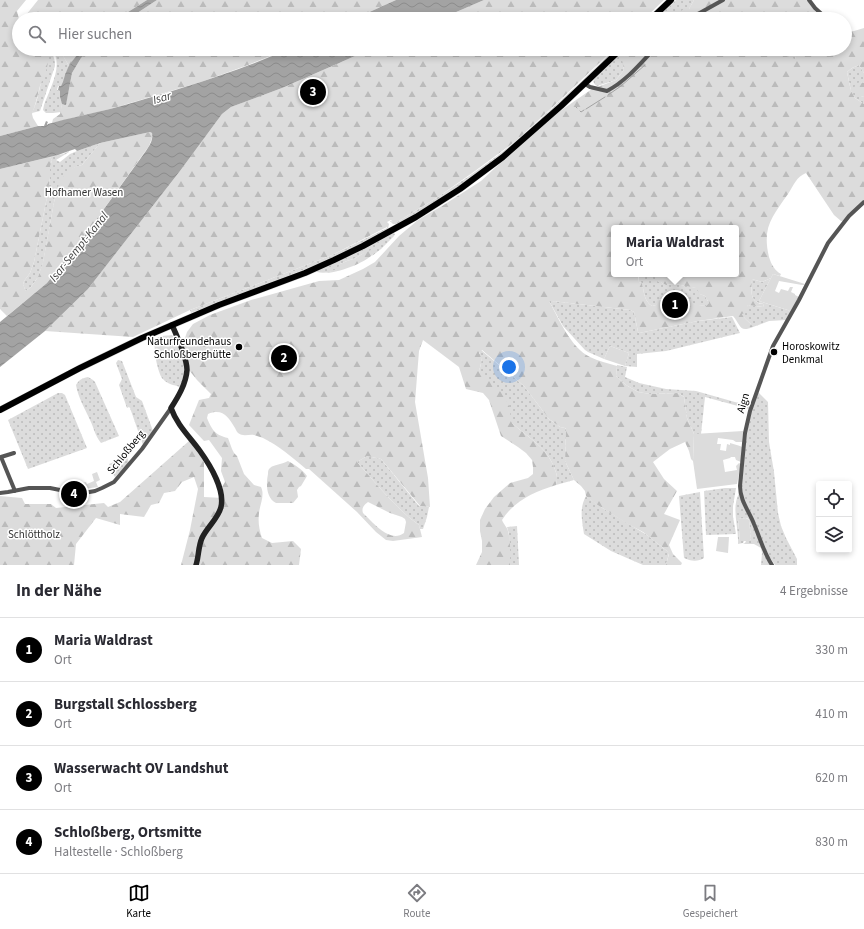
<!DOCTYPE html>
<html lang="de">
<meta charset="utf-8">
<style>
body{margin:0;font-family:"Source Sans 3",sans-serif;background:#f2f2f3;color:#2b2b33}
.controls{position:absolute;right:12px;bottom:12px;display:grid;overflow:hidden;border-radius:4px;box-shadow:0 2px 6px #0003}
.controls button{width:36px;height:36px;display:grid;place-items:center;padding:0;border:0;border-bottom:1px solid #e1e1e2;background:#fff;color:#2b2b33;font:20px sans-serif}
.you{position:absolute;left:509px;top:367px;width:14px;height:14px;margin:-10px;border:3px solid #fff;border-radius:50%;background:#1a73e8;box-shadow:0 0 0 6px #1a73e833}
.badge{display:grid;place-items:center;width:26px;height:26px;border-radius:50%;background:#000;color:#fff;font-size:13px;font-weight:700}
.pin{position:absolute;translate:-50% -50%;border:2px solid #fff;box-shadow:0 1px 4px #0006}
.popup{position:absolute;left:611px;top:225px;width:128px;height:52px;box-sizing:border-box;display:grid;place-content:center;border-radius:4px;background:#fff;filter:drop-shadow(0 1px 3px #0005);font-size:13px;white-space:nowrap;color:#7c7c81}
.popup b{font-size:15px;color:#2b2b33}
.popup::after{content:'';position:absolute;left:50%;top:100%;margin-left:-8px;border:8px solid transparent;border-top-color:#fff}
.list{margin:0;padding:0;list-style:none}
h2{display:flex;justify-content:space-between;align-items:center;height:52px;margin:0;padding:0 16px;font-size:17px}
h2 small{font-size:13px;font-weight:400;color:#7c7c81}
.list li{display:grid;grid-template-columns:26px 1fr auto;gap:12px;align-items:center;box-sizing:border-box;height:64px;padding:0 16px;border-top:1px solid #e1e1e2}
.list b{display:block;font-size:15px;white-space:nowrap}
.list p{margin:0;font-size:13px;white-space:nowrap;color:#7c7c81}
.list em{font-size:13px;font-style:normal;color:#7c7c81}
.icon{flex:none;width:22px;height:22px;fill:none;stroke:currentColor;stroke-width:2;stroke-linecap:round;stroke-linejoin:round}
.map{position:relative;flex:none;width:864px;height:565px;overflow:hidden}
.search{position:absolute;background:#fff;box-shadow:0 2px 6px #0003;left:12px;right:12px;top:12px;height:44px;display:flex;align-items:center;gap:10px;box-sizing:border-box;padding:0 14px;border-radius:22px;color:#7c7c81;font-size:15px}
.sheet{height:308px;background:#fff}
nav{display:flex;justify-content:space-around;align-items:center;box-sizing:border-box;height:56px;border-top:1px solid #e1e1e2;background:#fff;font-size:11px;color:#7c7c81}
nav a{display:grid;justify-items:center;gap:2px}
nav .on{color:#000}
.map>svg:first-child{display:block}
</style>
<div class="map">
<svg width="864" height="565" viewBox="0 0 864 565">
<defs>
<pattern id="grass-dots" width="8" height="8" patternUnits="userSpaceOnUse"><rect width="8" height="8" fill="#dcdcdc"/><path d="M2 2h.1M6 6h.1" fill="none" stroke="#bbb" stroke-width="1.8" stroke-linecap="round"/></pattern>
<pattern id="forest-firs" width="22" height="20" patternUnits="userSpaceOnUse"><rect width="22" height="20" fill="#dcdcdc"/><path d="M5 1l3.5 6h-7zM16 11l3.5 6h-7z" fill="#bbb"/></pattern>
<pattern id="water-waves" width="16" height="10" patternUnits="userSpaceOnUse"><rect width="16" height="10" fill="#a3a3a3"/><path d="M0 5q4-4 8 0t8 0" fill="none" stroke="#8b8b8b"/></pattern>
</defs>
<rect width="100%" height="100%" fill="#fff"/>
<path fill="url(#grass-dots)" d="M676 0H694L689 9 675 15 669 19H656Z
M42 49H49C53 54 55 59 55 66L40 111 32 113C40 96 42 73 46 55Z
M52 49H59L69 66C66 72 65 80 61 86H58L57 90 60 91V97L62 104 61 112 53 113H46L43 110 44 105C50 88 64 65 52 49Z
M614 49H618L518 142 477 174 439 200 398 224H393L390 221 397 222C438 198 479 171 516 141 527 132 537 122 548 112 570 92 593 71 614 49Z
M625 49H632L623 59V65L624 70 616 80 597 86C594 84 592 82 595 78Z
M770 49H787L796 56 795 60 778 53Z
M859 65 864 73V83L861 82V97L864 96V104L855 98 851 91 847 72 852 68Z
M100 143 82 165C67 168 59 183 55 197L43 263 38 277 31 287 26 291 23 285 24 281 30 273 34 262 48 192 50 178V167L52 160 50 157 63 154 69 151V152L56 160 60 162 70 154 77 151Z
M387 222 389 224 388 229C360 244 332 259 303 270 266 285 228 298 191 313L190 310 332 255 387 228Z
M393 233 395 234 394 236 381 249 372 256 374 252 362 254 356 258 347 261 340 264 338 269C331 272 324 274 317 272V270L364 249Z
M639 274H654V276L662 283 666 285 675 284 697 288 700 294 705 296 709 303 706 306C690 305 675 300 660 299L656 305 652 306C644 301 644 292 642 283L639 282Z
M771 278 759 301 791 311 786 320 769 321 753 327C750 322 744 319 742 314L748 305 763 307 764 304C762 304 759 303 757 302 749 298 752 286 752 279L762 282Z
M549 301H552L630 310 634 312 638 332 639 333 698 321 732 317 740 333 666 351 637 354V367L625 366 629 353 610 346 604 359 588 352 585 350 563 326Z
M172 335C176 339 176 342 178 347 185 364 187 369 180 387 174 385 167 384 163 379 158 375 151 342 157 338 161 335 168 336 172 335Z
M481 350 524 386 549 419 560 427 565 428 566 430 565 461 574 480 556 485C558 477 557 475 554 467 546 446 527 437 512 423L509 418 510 412 480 374 479 371C480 367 482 362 481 358 480 354 478 354 481 350Z
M118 360 122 361 136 397 142 401 153 431 143 445 130 408 129 407 127 408 119 385 122 379 116 363Z
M617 365 627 367 625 377 639 383 666 389 696 391 749 406V409L705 397 701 434H694L687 418 684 397 678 393 650 394 638 392 626 385 616 376Z
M88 377 93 380 95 382 119 436 101 443C95 436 94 428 90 420 85 409 78 397 76 385 79 380 82 378 88 377Z
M758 392 768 402 769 442 774 472 778 513 781 526 786 538 797 559V565H775L769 556 756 525 743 498 741 489 747 431 752 409Z
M58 393H62L65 395 87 448 28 469 8 420Z
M367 456 381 459 419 506 429 507 427 517 423 529H420L419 525C395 508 377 484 357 462Z
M127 457 129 463 115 477 114 476 109 464Z
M725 488H736L733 506V517L736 534 706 535 704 491Z
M700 492 704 558C698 562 690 561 684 558L679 496Z
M739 493 743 506 749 517 771 565H761L762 553 761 548 754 544H743L745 543 746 541 750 540 751 539 749 520 747 518 738 519 740 541H744L743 543 738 544C739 527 731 509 739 493Z
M586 496C603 510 623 520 642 532 651 537 659 545 667 551L669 553 666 565H643L611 551 584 534C582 520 579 509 586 496Z
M517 526 519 565H510L509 534 507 527Z"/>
<path fill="url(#forest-firs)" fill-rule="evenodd" d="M0 0H26L17 11 19 19V49H42C45 52 47 56 48 60 48 71 41 80 39 90 37 98 35 106 32 114L33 118 38 126 0 136Z
M38 0H147L117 19H33L26 15Z
M157 0H396L354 19H128Z
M484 0H664L644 19H440Z
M694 0H807C810 6 819 13 819 19H669L684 9H689Z
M864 28V73L859 65 852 68 847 72 851 91 855 98 864 104V200L843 221H841L834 215 806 173C796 177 794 185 788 194 772 217 762 227 769 257 771 264 775 271 781 274L780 276 773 274 771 278 762 282 752 279C752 286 749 298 757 302 759 304 762 304 764 304L763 307 748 305 745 313 742 314C744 319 750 322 753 327 739 333 741 325 733 316L698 321 639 333 638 332 634 312 630 310 552 301H549C559 319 571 348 590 357 598 361 608 363 617 366L616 376 626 385 638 392 650 394 678 393 684 397 687 418 694 434 693 461 691 459 689 451 685 442 670 449 653 462 664 479 677 491 664 514 680 520 669 545 673 554 682 563 681 565H666L669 554 667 551 643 532 626 523 593 502 586 496 585 491 581 486 574 480 565 461 566 429 565 428 560 427 549 419 524 386 482 350 479 353C480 355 481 356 481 358 482 362 480 367 479 371 482 378 493 381 498 388 502 393 510 404 510 411 511 417 509 416 512 423 527 437 546 446 554 467 557 475 558 477 556 485 534 492 515 500 502 520 504 525 507 527 508 531 511 542 510 554 510 565H476L482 552V541L480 531V520L485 509 494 497 510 483 528 478 533 474V467L532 460 526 453 518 447 501 436 489 400 483 393 466 389 459 367 423 340 419 351 415 402 428 478 430 507 420 506 381 459 367 456 357 462C377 484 395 508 419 525L422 537 393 541 386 540 376 532 357 512 309 469H306C293 458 278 445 263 438 260 437 257 436 254 435 249 434 243 437 238 433 237 432 236 430 235 428 228 417 223 408 208 414L207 418C212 430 215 435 228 438L232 449 234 453 237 456 244 474 254 485 261 487C265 495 260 504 259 513 258 522 259 529 262 538L272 543 293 541 301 549 299 565H181L190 530 198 489 194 477 182 482 175 491 164 493 159 503 151 505 144 517 120 514V525L96 518 76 544 74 565H0V496L22 498 25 504H51L56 508 104 503 108 507 120 502 189 441 197 450 204 462V497L223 498 222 487 225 482 221 471 222 458 209 440 204 441 189 425 199 400 209 398 211 394 197 380 189 370 183 348 184 341 187 332 193 324 210 315 251 300 319 281 339 280 363 269 375 262 399 236 418 220 442 206 481 181 539 127 563 109 592 89 616 80 624 70 623 65 622 59 632 49H770L778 53 795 59 796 56 787 49H845V32L854 31ZM614 228H736V274H654L655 278 658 282H660L666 285 675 284 696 288 700 294 705 296 709 303 706 306C694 305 665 296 657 301L656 305 652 306C644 301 644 292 642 283L639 282 638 274H614ZM368 502 390 513 402 517 405 519 406 522 404 533C392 542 378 528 370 520 368 518 365 515 363 513 361 508 365 504 368 502Z
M59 49H82L69 66Z
M90 49H288L248 65 201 82 110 109 52 123 53 119 60 114 62 104H66L72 73 81 58Z
M371 49H614L558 102 517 140 475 171 438 197 397 222 394 223 391 220 387 222V227L332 255 190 310 133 337 45 331 88 289 180 171 222 114 231 107 282 88Z
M861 82 864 83V96L861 97 857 94 854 90 855 85 857 83Z
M150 132 152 133 153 135 149 146 83 238 47 283 7 316 0 309V169L50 157 52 160 50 167V178L48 192 34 262 30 273 24 281 23 285 26 291 31 287 38 277 43 262 55 197C59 181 65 168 82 165L100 143Z
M371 250 375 252C368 262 338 273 326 273L337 269 340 264 347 261 356 258 362 254Z
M288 461C295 465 302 469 307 476L301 486 299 487 297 490 298 497 293 503H276C266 498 266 484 268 474 268 471 268 470 270 468 273 465 283 464 288 461Z"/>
<path fill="#dcdcdc" d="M773 274 805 284 804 285H802L779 281 775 291 779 293 781 289 788 291 790 287H793L791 292 795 294V295L799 297 791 311 759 301Z
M610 346 629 353 625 366 604 359Z
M743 431 742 442H736L733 440 718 438 717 444H721L720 450 726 451 727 444 730 445V443L740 446 742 447 741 462 736 460 735 457H731L730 458 723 460 725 472 737 470 736 466 739 463 741 464 737 484 697 489 693 461 694 434Z
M97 472 100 480 96 482 98 487 84 489 82 483 86 482 87 484 94 481 92 474Z
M746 518 749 520 751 539 749 541H740L738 519Z
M718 537H729L728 553 716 551Z"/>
<path fill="url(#water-waves)" d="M147 0H157L128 19H117Z
M396 0H484L440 19H354Z
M82 49H90L81 58 72 73 66 105 62 104 60 97V91L58 90 59 86H61C64 81 64 76 67 70 70 62 77 56 82 49Z
M289 49H371L282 88 231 107 222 114 180 171 88 289 45 331 0 367V322L47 283 83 238 143 155C147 149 154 141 152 133L150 132 100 143 77 151 75 149 69 151 58 155 0 169V136L38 126H44L46 121 48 122 47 124V125L48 124C69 118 90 114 110 109 170 92 231 74 289 49Z"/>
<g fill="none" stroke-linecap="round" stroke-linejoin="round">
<path stroke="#a3a3a3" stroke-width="1" d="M608 95 621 86 645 65
M576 107 577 108
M586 109 605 97
M580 111 581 112 584 110"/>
<g stroke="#dbdbdb" stroke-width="7">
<path id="primary" d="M651 19 671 0
M0 410 80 368 142 338 219 305 305 273 334 260 363 246 416 217 460 189 503 157 561 106 621 49"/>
</g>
<path stroke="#555" stroke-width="4" d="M809 0 815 8 827 19
M689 19 723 0
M585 84 590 87 607 91C626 81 640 64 654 49
M14 453 1 457 15 491
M0 493 8 492 29 488H50L70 492 84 493 95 491 102 488 114 482 142 449 171 408
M772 565C764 553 760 538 754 524 749 511 740 501 740 486L745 433 750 411 773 346 799 300 828 243 849 216 864 202"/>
<path stroke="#222" stroke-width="5.5" d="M172 325C177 336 187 358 187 370 186 384 178 397 171 408 177 425 190 437 200 451 210 465 225 490 221 507 218 519 207 527 202 538 198 547 199 556 196 565"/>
<use href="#primary" stroke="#000" stroke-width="6"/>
</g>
<g fill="#000" stroke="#fff" stroke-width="1.5">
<circle cx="239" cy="347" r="4"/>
<circle cx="774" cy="352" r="4"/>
</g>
<g text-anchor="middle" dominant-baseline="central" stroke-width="3" stroke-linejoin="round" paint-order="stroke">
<g font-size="11" fill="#333" stroke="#fff">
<text x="84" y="192">Hofhamer Wasen</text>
<text x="34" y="534">Schlöttholz</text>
</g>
<g font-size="11" fill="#000" stroke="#fff" text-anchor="end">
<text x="231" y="341">Naturfreundehaus<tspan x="231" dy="13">Schloßberghütte</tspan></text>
<text x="782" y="346" text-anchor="start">Horoskowitz<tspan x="782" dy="13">Denkmal</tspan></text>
</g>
<g font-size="11" fill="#000" stroke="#fff">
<text transform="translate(743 403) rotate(-73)">Aign</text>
<text transform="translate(126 452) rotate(-51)">Schloßberg</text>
</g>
<g font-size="12" font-style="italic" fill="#444" stroke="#fff">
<text transform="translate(162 98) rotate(-16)">Isar</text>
<text transform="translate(79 247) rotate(-51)">Isar-Sempt-Kanal</text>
</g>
</g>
</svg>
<div class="controls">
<button><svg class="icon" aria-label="locate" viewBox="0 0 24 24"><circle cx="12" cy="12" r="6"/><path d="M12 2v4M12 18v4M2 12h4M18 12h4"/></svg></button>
<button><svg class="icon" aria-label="layers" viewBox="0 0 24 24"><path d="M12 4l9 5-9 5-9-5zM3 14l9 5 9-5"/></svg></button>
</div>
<div class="you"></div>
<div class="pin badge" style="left:675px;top:305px">1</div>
<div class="popup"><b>Maria Waldrast</b>Ort</div>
<div class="pin badge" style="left:284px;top:358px">2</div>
<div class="pin badge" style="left:313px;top:92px">3</div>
<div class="pin badge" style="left:74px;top:494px">4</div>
<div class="search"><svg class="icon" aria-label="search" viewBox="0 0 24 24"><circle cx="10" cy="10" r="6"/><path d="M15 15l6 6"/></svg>Hier suchen</div>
</div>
<section class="sheet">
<h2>In der Nähe<small>4 Ergebnisse</small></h2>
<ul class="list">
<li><span class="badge">1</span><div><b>Maria Waldrast</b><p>Ort</p></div><em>330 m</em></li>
<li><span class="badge">2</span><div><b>Burgstall Schlossberg</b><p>Ort</p></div><em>410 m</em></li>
<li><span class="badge">3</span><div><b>Wasserwacht OV Landshut</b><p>Ort</p></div><em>620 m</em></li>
<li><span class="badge">4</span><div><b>Schloßberg, Ortsmitte</b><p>Haltestelle · Schloßberg</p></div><em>830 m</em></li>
</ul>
</section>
<nav>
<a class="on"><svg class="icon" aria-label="map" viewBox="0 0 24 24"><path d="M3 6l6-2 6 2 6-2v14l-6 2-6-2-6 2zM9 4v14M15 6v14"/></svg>Karte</a>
<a><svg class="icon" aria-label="directions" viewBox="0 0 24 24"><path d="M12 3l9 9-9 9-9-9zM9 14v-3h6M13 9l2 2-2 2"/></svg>Route</a>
<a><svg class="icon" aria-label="saved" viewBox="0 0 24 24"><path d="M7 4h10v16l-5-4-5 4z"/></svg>Gespeichert</a>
</nav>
